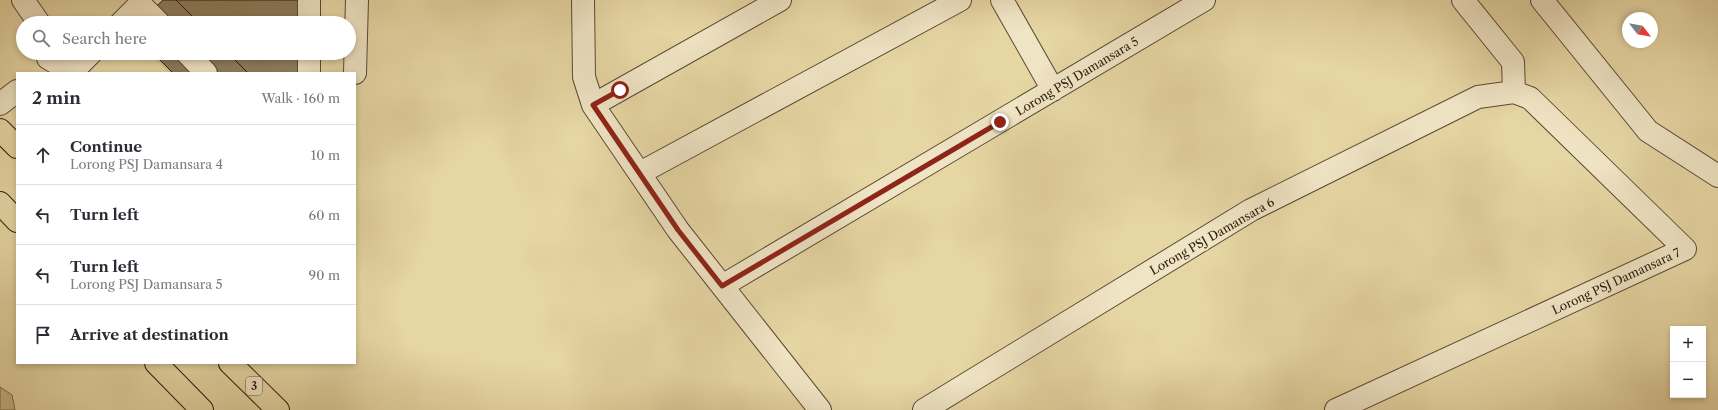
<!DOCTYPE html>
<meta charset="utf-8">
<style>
body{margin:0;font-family:"Libre Caslon Text",serif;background:#f7f7f7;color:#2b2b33}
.controls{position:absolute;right:12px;bottom:12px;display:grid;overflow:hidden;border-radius:0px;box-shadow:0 2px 6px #0003}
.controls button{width:36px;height:36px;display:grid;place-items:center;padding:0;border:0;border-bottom:1px solid #e1e1e2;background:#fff;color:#2b2b33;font:20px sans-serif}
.compass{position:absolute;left:1622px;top:12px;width:36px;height:36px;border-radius:50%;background:#fff;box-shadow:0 2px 6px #0003;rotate:121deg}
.stop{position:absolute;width:12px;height:12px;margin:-9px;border:3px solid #8f2418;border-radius:50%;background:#fff}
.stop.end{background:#8f2418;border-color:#fff;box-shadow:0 1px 4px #0008}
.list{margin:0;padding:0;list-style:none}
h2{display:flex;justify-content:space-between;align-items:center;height:52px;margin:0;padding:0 16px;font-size:17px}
h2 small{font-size:13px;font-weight:400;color:#7c7c81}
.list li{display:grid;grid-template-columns:26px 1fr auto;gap:12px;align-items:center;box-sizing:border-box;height:60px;padding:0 16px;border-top:1px solid #e1e1e2}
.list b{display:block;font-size:15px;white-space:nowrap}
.list p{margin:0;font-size:13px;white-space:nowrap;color:#7c7c81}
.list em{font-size:13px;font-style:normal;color:#7c7c81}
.icon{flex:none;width:22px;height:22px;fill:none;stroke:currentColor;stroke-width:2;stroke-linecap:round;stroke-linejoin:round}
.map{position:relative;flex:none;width:1718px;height:410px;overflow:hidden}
.search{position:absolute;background:#fff;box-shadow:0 2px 6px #0003;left:16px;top:16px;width:340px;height:44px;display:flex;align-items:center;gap:10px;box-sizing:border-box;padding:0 14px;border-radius:22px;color:#7c7c81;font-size:15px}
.panel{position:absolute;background:#fff;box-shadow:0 2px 6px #0003;left:16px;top:72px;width:340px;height:292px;border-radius:0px}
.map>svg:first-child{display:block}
</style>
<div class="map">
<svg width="1718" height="410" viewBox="0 0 1718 410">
<defs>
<filter id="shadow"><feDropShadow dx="3.5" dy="3.5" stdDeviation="2" flood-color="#0004"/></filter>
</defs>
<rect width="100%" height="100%" fill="#e6d6a4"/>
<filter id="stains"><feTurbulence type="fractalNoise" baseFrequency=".005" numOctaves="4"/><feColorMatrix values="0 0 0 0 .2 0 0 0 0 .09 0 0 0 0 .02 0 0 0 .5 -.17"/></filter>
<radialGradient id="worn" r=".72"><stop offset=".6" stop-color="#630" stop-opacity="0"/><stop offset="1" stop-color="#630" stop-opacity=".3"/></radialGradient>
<path fill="#c6b68a" stroke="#79684b" d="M0 387 12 395 15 410H0Z"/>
<path fill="#8d7c5b" stroke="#2c1b0c" filter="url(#shadow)" d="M163 0H176L199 23H139Z
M176 0H299L300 23H199Z
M153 53H228L248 73H173Z
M228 53H302V73H248Z"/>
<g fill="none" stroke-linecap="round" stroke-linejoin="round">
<g stroke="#5a4a32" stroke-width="24">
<path id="minor" d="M23 0 39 23
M309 0V23
M583 0 584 77 593 105 678 230 820 410
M1002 0 1053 90
M1463 0 1513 62 1514 92
M1542 0 1648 131 1718 176
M121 23 140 4 159 23
M187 53 206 73
M309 53V73
M48 58 73 73
M72 72 91 53
M355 73 357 0
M0 104 17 91
M593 105 780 0
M640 173 960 0
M722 286 1204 0
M924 410 1251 210 1478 97 1514 92 1530 98 1685 249 1336 410"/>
</g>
<g stroke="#2c1b0c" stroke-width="24">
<path id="highway" d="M0 130 17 147
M0 203 17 221
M156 363 202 410
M230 363 278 410"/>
</g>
<use href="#minor" stroke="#efe4c4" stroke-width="22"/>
<use href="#highway" stroke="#e6d6a4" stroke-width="22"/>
</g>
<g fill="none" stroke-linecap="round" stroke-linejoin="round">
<path stroke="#8f2418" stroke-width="5" d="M620 90 593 105 678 230 722 286 1000 122"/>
</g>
<g text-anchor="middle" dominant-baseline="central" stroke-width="4" stroke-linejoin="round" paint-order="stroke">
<rect fill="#efe4c4" stroke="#665743" stroke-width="1" x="246" y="377" width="16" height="18" rx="3"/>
<g font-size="11" font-weight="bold" fill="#2c1b0c">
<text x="254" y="386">3</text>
</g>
<g font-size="12" fill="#2c1b0c" stroke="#efe4c4">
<text transform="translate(1077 76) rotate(-31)">Lorong PSJ Damansara 5</text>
<text transform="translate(1212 236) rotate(-30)">Lorong PSJ Damansara 6</text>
<text transform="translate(1616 281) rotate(-25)">Lorong PSJ Damansara 7</text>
</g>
</g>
<rect width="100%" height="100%" filter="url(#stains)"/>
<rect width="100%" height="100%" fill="url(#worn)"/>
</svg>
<div class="controls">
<button>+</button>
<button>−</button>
</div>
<svg class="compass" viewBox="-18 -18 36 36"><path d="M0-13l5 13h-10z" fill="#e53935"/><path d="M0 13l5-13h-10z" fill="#7c7c81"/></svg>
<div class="stop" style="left:620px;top:90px"></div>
<div class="stop end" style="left:1000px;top:122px"></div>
<div class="search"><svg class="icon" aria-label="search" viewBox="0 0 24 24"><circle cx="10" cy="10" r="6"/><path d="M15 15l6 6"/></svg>Search here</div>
<section class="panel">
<h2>2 min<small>Walk · 160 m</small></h2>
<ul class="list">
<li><svg class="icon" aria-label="ahead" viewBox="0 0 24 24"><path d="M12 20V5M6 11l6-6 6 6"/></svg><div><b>Continue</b><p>Lorong PSJ Damansara 4</p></div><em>10 m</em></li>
<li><svg class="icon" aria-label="left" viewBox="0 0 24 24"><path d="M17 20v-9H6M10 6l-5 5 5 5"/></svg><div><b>Turn left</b></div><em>60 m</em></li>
<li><svg class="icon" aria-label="left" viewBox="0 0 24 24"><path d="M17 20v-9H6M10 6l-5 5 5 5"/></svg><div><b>Turn left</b><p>Lorong PSJ Damansara 5</p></div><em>90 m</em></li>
<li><svg class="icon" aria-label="arrive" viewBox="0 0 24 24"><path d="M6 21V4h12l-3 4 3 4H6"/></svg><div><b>Arrive at destination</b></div></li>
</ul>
</section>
</div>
